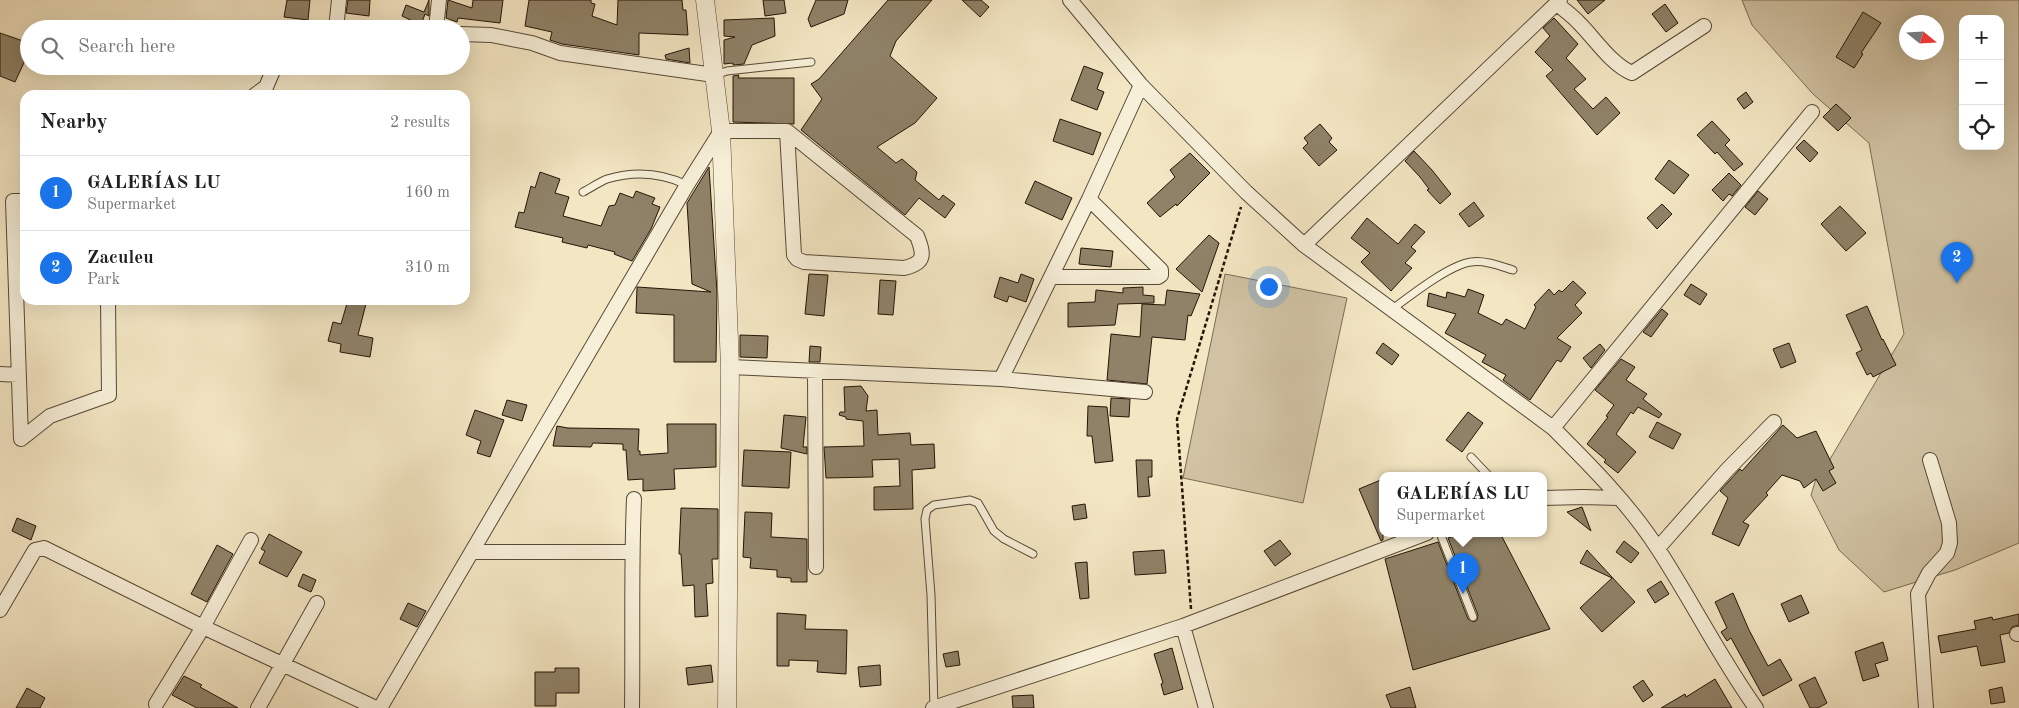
<!DOCTYPE html>
<meta charset="utf-8">
<style>
body{margin:0;font-family:"Old Standard TT",serif;background:#f2f2f2;color:#202124}
.controls{position:absolute;right:15px;top:15px;display:grid;overflow:hidden;border-radius:10px;box-shadow:0 5px 20px #0002}
.controls button{width:45px;height:45px;display:grid;place-items:center;padding:0;border:0;border-bottom:1px solid #e0e0e0;background:#fff;color:#202124;font:25px sans-serif}
.compass{position:absolute;left:1899px;top:15px;width:45px;height:45px;border-radius:50%;background:#fff;box-shadow:0 5px 20px #0002;rotate:108deg}
.you{position:absolute;left:1268px;top:286px;width:18px;height:18px;margin:-12px;border:4px solid #fff;border-radius:50%;background:#1a73e8;box-shadow:0 0 0 8px #1a73e833}
.badge{display:grid;place-items:center;width:32px;height:32px;border-radius:50%;background:#1a73e8;color:#fff;font-size:16px;font-weight:700}
.pin{position:absolute;translate:-50% -41px;filter:drop-shadow(0 1px 2px #0008)}
.pin::after{content:'';position:absolute;top:26px;width:18px;height:15px;background:inherit;clip-path:polygon(0 0,100% 0,50% 100%)}
.popup{position:absolute;left:1379px;top:472px;width:168px;height:65px;box-sizing:border-box;display:grid;place-content:center;border-radius:10px;background:#fff;filter:drop-shadow(0 1px 4px #0005);font-size:16px;white-space:nowrap;color:#757577}
.popup b{font-size:19px;color:#202124}
.popup::after{content:'';position:absolute;left:50%;top:100%;margin-left:-10px;border:10px solid transparent;border-top-color:#fff}
.list{margin:0;padding:0;list-style:none}
h2{display:flex;justify-content:space-between;align-items:center;height:65px;margin:0;padding:0 20px;font-size:21px}
h2 small{font-size:16px;font-weight:400;color:#757577}
.list li{display:grid;grid-template-columns:32px 1fr auto;gap:15px;align-items:center;box-sizing:border-box;height:75px;padding:0 20px;border-top:1px solid #e0e0e0}
.list b{display:block;font-size:19px;white-space:nowrap}
.list p{margin:0;font-size:16px;white-space:nowrap;color:#757577}
.list em{font-size:16px;font-style:normal;color:#757577}
.icon{flex:none;width:28px;height:28px;fill:none;stroke:currentColor;stroke-width:2;stroke-linecap:round;stroke-linejoin:round}
.map{position:relative;flex:none;width:2019px;height:708px;overflow:hidden}
.search{position:absolute;background:#fff;box-shadow:0 5px 20px #0002;left:20px;top:20px;width:450px;height:55px;display:flex;align-items:center;gap:12px;box-sizing:border-box;padding:0 18px;border-radius:28px;color:#757577;font-size:19px}
.panel{position:absolute;background:#fff;box-shadow:0 5px 20px #0002;left:20px;top:90px;width:450px;height:215px;border-radius:15px}
.map>svg:first-child{display:block}
</style>
<div class="map">
<svg width="2019" height="708" viewBox="0 0 2019 708">
<rect width="100%" height="100%" fill="#f3e6c3"/>
<filter id="stains"><feTurbulence type="fractalNoise" baseFrequency=".004" numOctaves="4"/><feColorMatrix values="0 0 0 0 .2 0 0 0 0 .09 0 0 0 0 .02 0 0 0 .5 -.17"/></filter>
<radialGradient id="worn" r=".72"><stop offset=".6" stop-color="#630" stop-opacity="0"/><stop offset="1" stop-color="#630" stop-opacity=".3"/></radialGradient>
<path fill="#d0c2a3" stroke="#7a6c54" fill-rule="evenodd" d="M1742 0H2019V543L1955 570 1884 592 1839 550 1811 495 1816 479 1820 476 1904 334 1869 143 1813 94 1752 25ZM1963 19H2000V146H1963ZM1906 22H1936V52H1906Z
M1225 274 1347 298 1303 503 1183 478Z"/>
<path fill="#8f8268" stroke="#231506" d="M287 0H310L308 20 284 17Z
M348 0H370L369 16 346 13Z
M429 0V16L425 14 421 25 402 16 406 5 424 12Z
M448 0 472 8 473 0H503L500 23 458 18 457 22 446 18Z
M529 0H591V3L595 4 592 16 617 25 618 0H682L683 10H686L688 35 639 33V55L562 44 550 40 552 32 525 26Z
M763 0H784L786 13 765 16Z
M816 0H848L844 14 811 27 808 19Z
M888 0H932L896 41 890 56 937 98 915 123 877 147 896 163 902 159 917 172 915 180 939 200 943 195 955 204 945 218 919 198 905 215 801 130 822 99 811 84 819 79Z
M962 0H981L989 7 980 17Z
M1577 0H1605L1588 14Z
M1665 4 1678 23 1666 32 1652 14Z
M1863 12 1881 23 1861 53 1863 54 1854 68 1836 57Z
M774 18 775 36 752 45 744 64 733 65V63L724 64V40L735 37 724 36V20Z
M1554 18 1578 44 1566 58 1586 79 1574 89 1593 109 1606 97 1620 113 1597 135 1546 76 1553 70 1535 52 1550 36 1543 28Z
M0 33 29 43V52L15 82 0 76Z
M689 48 690 63 666 59 665 55Z
M1084 66 1103 73 1097 89 1104 92 1097 110 1071 100Z
M739 75 738 78H794V124L733 122V76Z
M1746 92 1753 102 1744 109 1737 99Z
M1836 104 1851 118 1838 131 1823 117Z
M1060 119 1101 133 1093 155 1053 141Z
M1712 121 1730 140 1725 145 1743 164 1734 171 1717 152 1715 154 1697 135Z
M1320 124 1332 138 1329 142 1337 150 1319 166 1303 148 1308 143 1304 138Z
M1804 140 1818 153 1810 162 1796 148Z
M1414 151 1432 170 1451 194 1440 204 1427 190 1429 189 1420 177 1405 161Z
M1190 153 1210 173 1177 206 1176 204 1160 217 1147 203 1175 177 1170 170Z
M1669 160 1689 175 1674 194 1655 179Z
M709 167 717 292 716 362H674V315L636 313 637 287 711 292 692 284 687 203Z
M540 172 560 179 555 193 569 197 563 216 601 226 609 206 615 205 620 193 633 198 636 191 655 198 652 204 660 207 651 229 632 261 614 254 615 252 588 245 587 248 562 242 563 238 515 227 519 212 524 213 531 186 535 188Z
M1729 173 1741 185 1732 196 1729 194 1723 201 1712 190Z
M1035 181 1072 198 1062 220 1025 203Z
M1758 191 1768 199 1755 215 1745 207Z
M1474 202 1484 216 1469 227 1459 214Z
M1662 204 1672 214 1657 229 1647 218Z
M1840 206 1866 233 1846 251 1821 224Z
M1367 218 1398 244 1415 224 1425 232 1411 247 1416 251 1405 263 1412 268 1391 291 1361 262 1370 253 1351 238Z
M1209 235 1219 243 1202 292 1176 269Z
M1081 248 1113 251 1111 267 1079 264Z
M809 274 828 275 824 316 805 314Z
M1021 274 1034 279 1026 302 1009 296 1007 302 994 297 1000 277 1018 283Z
M880 280 896 281 893 315 878 314Z
M1573 281 1586 293 1575 305 1582 313 1557 338 1571 347 1561 362 1557 360 1530 400 1503 380 1506 375 1482 362 1486 355 1445 333 1456 314 1427 306 1429 293 1446 298 1447 292 1465 297 1468 289 1484 295 1478 313 1502 325 1506 319 1525 329 1536 307 1534 305 1549 289 1554 295 1559 290 1562 292Z
M1691 284 1707 294 1700 305 1684 295Z
M1143 287V295L1154 296V303L1118 304 1115 325 1068 327V303L1095 302 1096 290 1123 293V288Z
M1167 290 1200 294 1191 316 1188 315 1185 340 1152 337 1147 384 1107 380 1111 334 1140 337 1142 304 1165 305Z
M348 300H367L358 335 373 338 370 357 340 352 341 344 328 341 333 322 341 324Z
M1867 306 1882 340 1883 339 1896 365 1873 377 1871 373 1867 375 1856 353 1862 350 1846 315Z
M1662 309 1668 314 1651 337 1643 332Z
M740 335 768 336 767 358 740 357Z
M1383 343 1399 355 1392 365 1376 353Z
M1789 343 1796 362 1781 368 1773 349Z
M1600 344 1605 350 1591 368 1583 358Z
M810 346 821 347 820 362H809Z
M1621 359 1635 367 1626 380 1647 394 1643 399 1662 414 1659 418 1638 407 1633 414 1631 412 1616 434 1636 452 1618 473 1604 462 1606 460 1587 444 1608 417 1606 416 1614 405 1595 390Z
M861 386 868 396 866 411 877 410 878 435 910 433 911 445 934 444 935 468 912 470 913 509 874 510V487L900 486 899 459 872 460 873 477 826 478 824 447 864 446 863 421 846 419V417L839 415 840 412H845L844 387Z
M1111 398 1130 399 1129 417 1110 416Z
M507 400 527 405 522 421 502 415Z
M1088 406 1107 407 1113 461 1095 463 1092 436H1087Z
M475 410 504 420 490 457 477 453 481 441 466 435Z
M1468 412 1483 423 1462 452 1446 440Z
M784 415 806 417 803 447H807V454L781 448Z
M1657 422 1681 434 1673 449 1649 437Z
M667 424H716V467L674 469 675 489 643 491V479L628 480 626 450H623V444L593 443 591 447 553 446 557 426 568 428 639 429 638 451H640V455L668 453Z
M1783 425 1797 438 1816 431 1834 468 1829 471 1836 483 1823 491 1816 479 1804 488 1800 481 1782 475 1766 493 1768 495 1743 522 1749 525 1739 546 1712 534 1728 498 1720 491 1740 469 1742 471Z
M744 450 791 452 789 488 742 486Z
M1136 460H1152V477H1148L1150 496 1138 497Z
M1383 479V540L1381 541 1359 489Z
M1085 504 1087 518 1074 520 1072 506Z
M1582 507 1591 531 1567 512Z
M681 508 718 509V559H712L713 583 706 584 708 616 695 617 694 585 683 586 681 554H679Z
M745 512 772 513 771 537 807 539V582H791V578L777 577V570L750 568 751 558 743 557Z
M17 518 36 526 31 540 12 531Z
M1464 533H1500L1550 629 1413 670 1385 559 1438 542 1468 619 1474 622 1477 620 1478 615 1448 538Z
M269 534 302 552 287 577 259 563 265 551 261 549Z
M1280 540 1291 554 1275 566 1264 551Z
M1624 541 1639 553 1631 563 1616 552Z
M217 545 233 554 207 602 191 594Z
M1164 550 1166 573 1135 575 1133 552Z
M1587 550 1635 602 1602 632 1580 608 1612 578 1580 563Z
M1087 562 1089 598 1080 599 1075 563Z
M303 574 316 580 311 592 298 586Z
M1661 581 1669 594 1655 603 1647 590Z
M1733 593 1749 630 1768 666 1780 659 1792 680 1763 696 1731 638 1727 641 1721 632 1727 628 1715 602Z
M1801 595 1809 613 1789 622 1781 604Z
M408 603 426 611 417 627 400 619Z
M777 613 806 615 805 629 847 630 846 674 817 672 818 661 789 660V666H777Z
M2019 614V625L2012 627 2009 633 2000 635 2005 662 1981 666 1977 646 1941 653 1938 636 1976 629 1974 621 1992 617 1993 620Z
M1883 642 1888 660 1875 664 1879 676 1863 681 1855 652Z
M1172 648 1183 689 1164 695 1161 684 1163 683 1154 654Z
M958 651 960 665 946 667 943 654Z
M711 665 713 682 688 685 686 668Z
M880 665 881 685 860 687 858 667Z
M555 668H579V693H556V706H535V672H555Z
M184 676 202 685 200 687 238 708H197L172 695Z
M1815 677 1827 703 1818 708H1810L1799 685Z
M1715 679 1732 708H1661L1685 694 1686 697Z
M1643 680 1653 695 1643 702 1633 687Z
M1410 687 1416 708H1391L1386 695Z
M2002 687 2005 702 1991 704 1989 690Z
M27 688 45 698 40 708H16Z
M1033 695 1034 708H1013L1012 696Z"/>
<g fill="none" stroke-linecap="round" stroke-linejoin="round">
<g stroke="#574935" stroke-width="9">
<path id="service" d="M715 75 727 71 811 62
M583 192C591 188 599 182 607 179 634 171 662 173 687 185
M1391 310C1410 296 1449 265 1471 262 1485 260 1500 266 1513 270
M1471 457 1488 475
M1440 533 1473 617
M934 708 931 595 925 519 927 510 934 505 970 500 978 503 994 531 1004 539 1033 554"/>
</g>
<g stroke="#574935" stroke-width="16">
<path id="minor" d="M1070 0 1141 85 1246 192 1304 245 1553 428C1590 465 1630 505 1658 549 1692 601 1720 658 1756 708
M1556 3C1564 10 1573 16 1580 24 1595 39 1612 65 1632 73L1704 26
M336 29 339 0
M436 29 439 0
M461 34 491 35 532 43 560 53 714 75
M255 95 266 87 275 66
M1304 245 1560 0
M1051 277H1158L1161 275V270L1089 199
M730 367 1001 379 1145 392
M815 372 816 567
M0 374 19 375
M1001 379 1089 199 1141 85
M1553 428 1812 112
M21 439 13 201H25
M21 439 50 416 109 395 108 300
M1543 498 1583 497 1618 498
M1658 548 1727 470 1774 422
M473 552H632
M0 610 32 555 35 550 44 548 203 627 376 708
M1183 626 1206 708
M2017 634H2019
M156 704 203 627 251 540
M258 708 317 603
M380 708 687 185 721 131H787L917 236C924 254 926 263 904 268L804 262 797 259 794 255 787 131
M632 708C633 638 631 568 634 499
M933 708 1183 626 1427 533
M1926 708 1918 594 1929 573 1947 553 1950 543 1949 523 1930 460"/>
</g>
<g stroke="#574935" stroke-width="19">
<path id="tertiary" d="M705 0 721 131 730 367 727 708"/>
</g>
<path stroke="#231506" stroke-width="2.5" stroke-dasharray="4 2.5" stroke-linecap="butt" d="M1191 609 1177 419 1241 207"/>
<use href="#service" stroke="#f7efd8" stroke-width="7"/>
<use href="#minor" stroke="#f7efd8" stroke-width="14"/>
<use href="#tertiary" stroke="#f7efd8" stroke-width="18"/>
</g>
<rect width="100%" height="100%" filter="url(#stains)"/>
<rect width="100%" height="100%" fill="url(#worn)"/>
</svg>
<div class="controls">
<button>+</button>
<button>−</button>
<button><svg class="icon" aria-label="locate" viewBox="0 0 24 24"><circle cx="12" cy="12" r="6"/><path d="M12 2v4M12 18v4M2 12h4M18 12h4"/></svg></button>
</div>
<svg class="compass" viewBox="-18 -18 36 36"><path d="M0-13l5 13h-10z" fill="#e53935"/><path d="M0 13l5-13h-10z" fill="#757577"/></svg>
<div class="you"></div>
<div class="pin badge" style="left:1463px;top:594px">1</div>
<div class="popup"><b>GALERÍAS LU</b>Supermarket</div>
<div class="pin badge" style="left:1957px;top:283px">2</div>
<div class="search"><svg class="icon" aria-label="search" viewBox="0 0 24 24"><circle cx="10" cy="10" r="6"/><path d="M15 15l6 6"/></svg>Search here</div>
<section class="panel">
<h2>Nearby<small>2 results</small></h2>
<ul class="list">
<li><span class="badge">1</span><div><b>GALERÍAS LU</b><p>Supermarket</p></div><em>160 m</em></li>
<li><span class="badge">2</span><div><b>Zaculeu</b><p>Park</p></div><em>310 m</em></li>
</ul>
</section>
</div>
